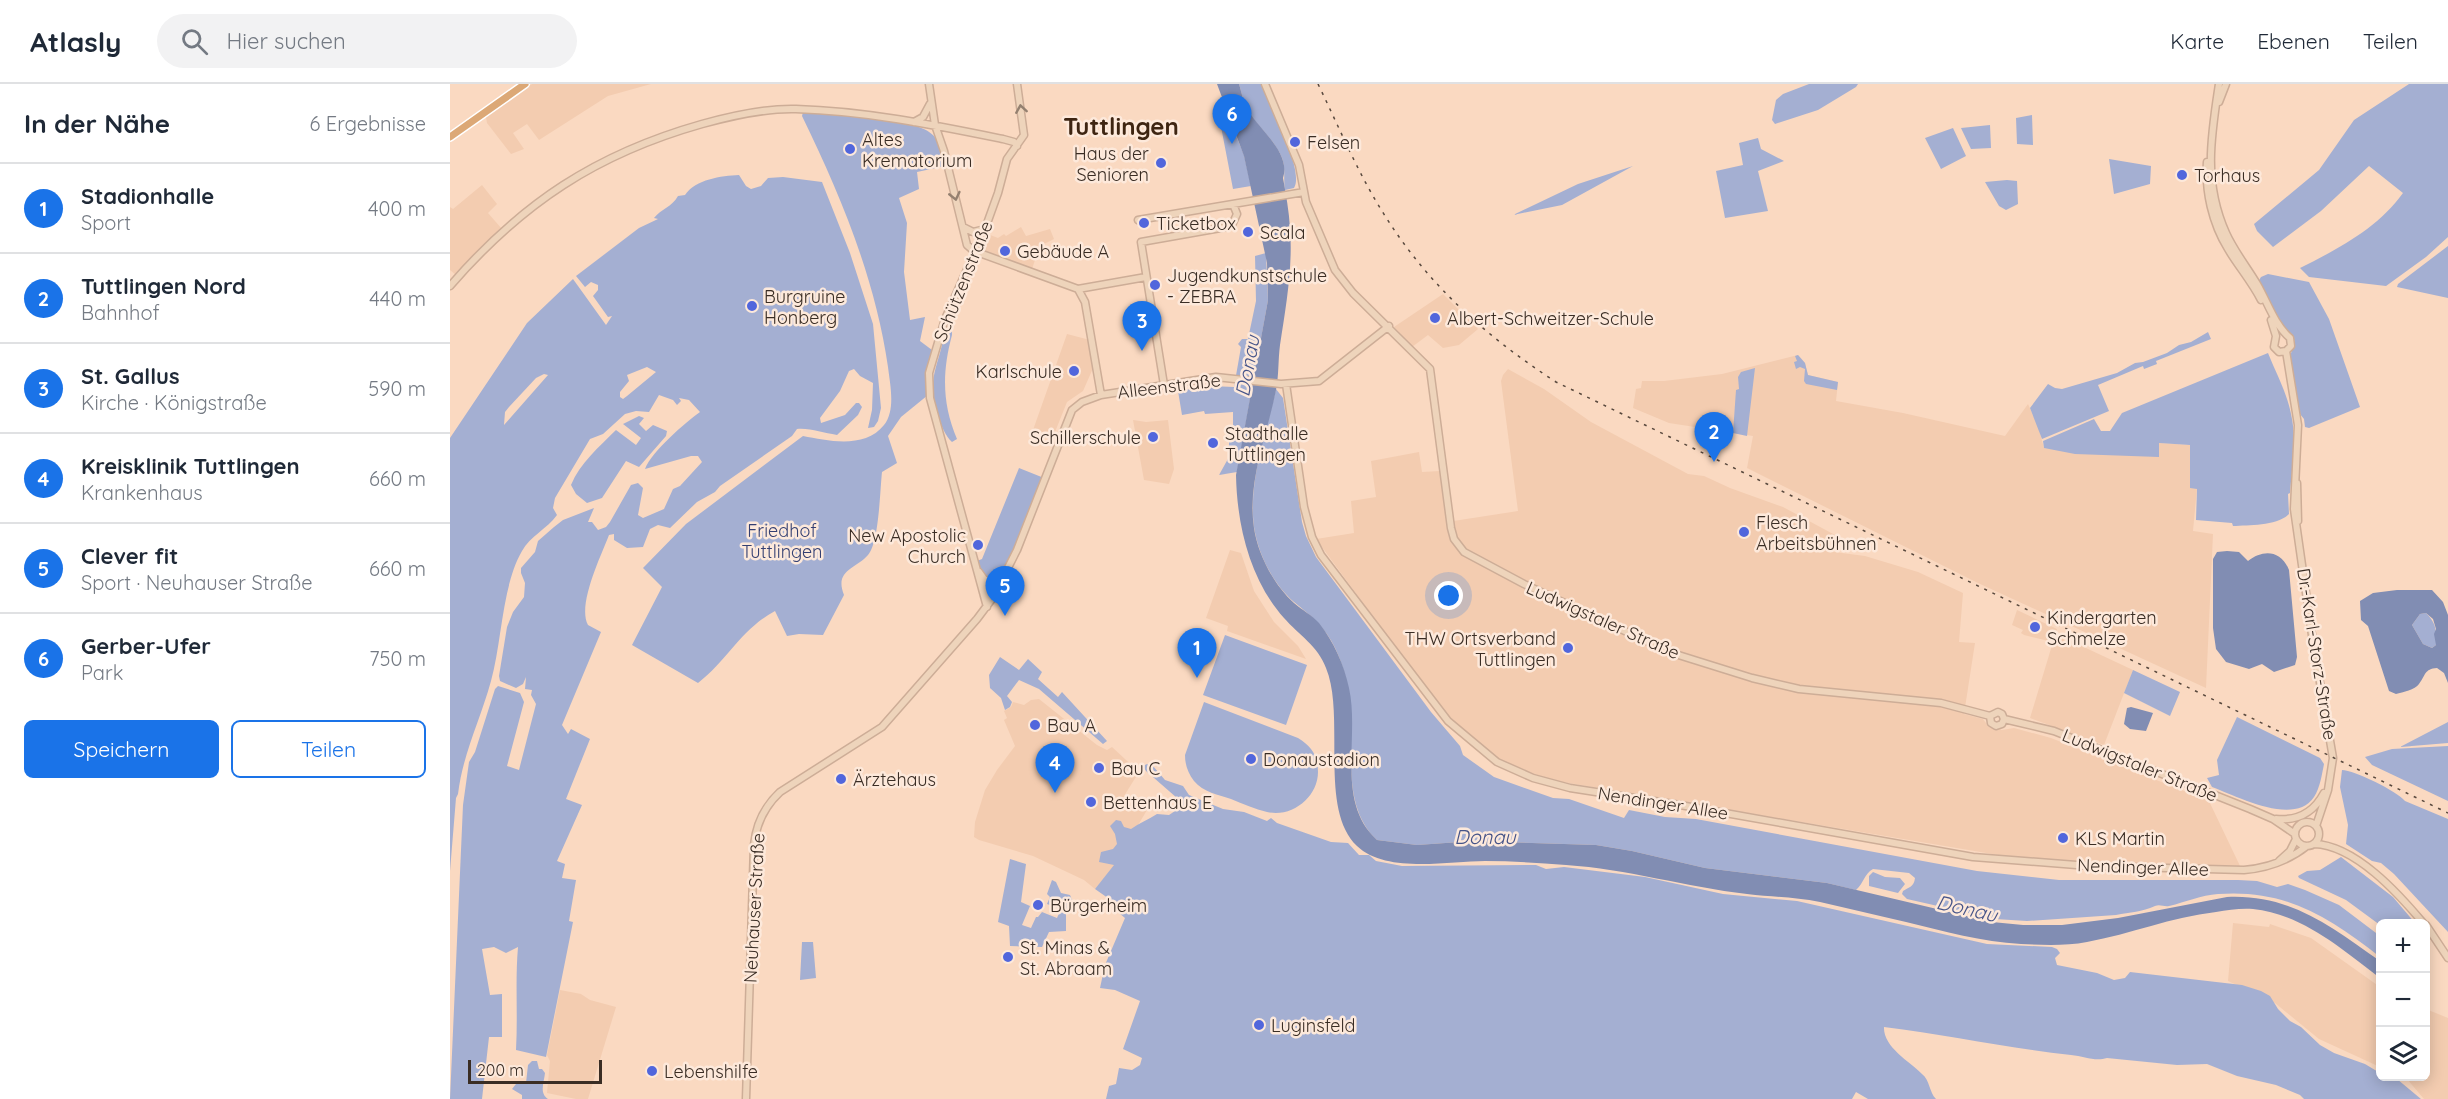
<!DOCTYPE html>
<html lang="de">
<meta charset="utf-8">
<style>
body{margin:0;font-family:Quicksand,sans-serif;background:#f2f2f3;color:#1f2937}
.controls{position:absolute;right:18px;bottom:18px;display:grid;overflow:hidden;border-radius:9px;box-shadow:0 3px 15px #0003}
.controls button{width:54px;height:54px;display:grid;place-items:center;padding:0;border:0;border-bottom:2px solid #e0e1e3;background:#fff;color:#1f2937;font:30px sans-serif}
.scale{position:absolute;left:18px;bottom:15px;width:134px;box-sizing:border-box;padding-left:6px;border:3px solid #3a2d24;border-top:0;font-size:16px;line-height:21px;white-space:nowrap;color:#3a2d24;-webkit-text-stroke:4px #fde9db;paint-order:stroke}
.you{position:absolute;left:999px;top:512px;width:21px;height:21px;margin:-15px;border:4px solid #fff;border-radius:50%;background:#1a73e8;box-shadow:0 0 0 9px #1a73e833}
.badge{display:grid;place-items:center;width:39px;height:39px;border-radius:50%;background:#1a73e8;color:#fff;font-size:20px;font-weight:700}
.pin{position:absolute;translate:-50% -50px;filter:drop-shadow(0 2px 3px #0008)}
.pin::after{content:'';position:absolute;top:32px;width:21px;height:18px;background:inherit;clip-path:polygon(0 0,100% 0,50% 100%)}
.list{margin:0;padding:0;list-style:none}
h2{display:flex;justify-content:space-between;align-items:center;height:78px;margin:0;padding:0 24px;font-size:26px}
h2 small{font-size:20px;font-weight:400;color:#747a83}
.list li{display:grid;grid-template-columns:39px 1fr auto;gap:18px;align-items:center;box-sizing:border-box;height:90px;padding:0 24px;border-top:2px solid #e0e1e3}
.list b{display:block;font-size:22px;white-space:nowrap}
.list p{margin:0;font-size:20px;white-space:nowrap;color:#747a83}
.list em{font-size:20px;font-style:normal;color:#747a83}
.actions{display:flex;gap:12px;padding:18px 24px}
.actions a{flex:1;padding:14px 0;border:2px solid #1a73e8;border-radius:9px;text-align:center;font-size:21px;color:#1a73e8}
.actions .main{background:#1a73e8;color:#fff}
.icon{flex:none;width:33px;height:33px;fill:none;stroke:currentColor;stroke-width:2;stroke-linecap:round;stroke-linejoin:round}
.map{position:relative;flex:none;width:1998px;height:1015px;overflow:hidden}
header{display:flex;align-items:center;gap:36px;box-sizing:border-box;height:84px;padding:0 30px;background:#fff;border-bottom:2px solid #e0e1e3}
header strong{font-size:28px}
nav{display:flex;gap:33px;margin-inline-start:auto;font-size:21px}
.search{width:420px;height:54px;background:#f2f2f3;display:flex;align-items:center;gap:15px;box-sizing:border-box;padding:0 21px;border-radius:33px;color:#747a83;font-size:22px}
main{display:flex}
aside{flex:1;background:#fff}
.map>svg:first-child{display:block}
</style>
<header>
<strong>Atlasly</strong>
<div class="search"><svg class="icon" aria-label="search" viewBox="0 0 24 24"><circle cx="10" cy="10" r="6"/><path d="M15 15l6 6"/></svg>Hier suchen</div>
<nav><a>Karte</a><a>Ebenen</a><a>Teilen</a></nav>
</header>
<main>
<aside>
<h2>In der Nähe<small>6 Ergebnisse</small></h2>
<ul class="list">
<li><span class="badge">1</span><div><b>Stadionhalle</b><p>Sport</p></div><em>400 m</em></li>
<li><span class="badge">2</span><div><b>Tuttlingen Nord</b><p>Bahnhof</p></div><em>440 m</em></li>
<li><span class="badge">3</span><div><b>St. Gallus</b><p>Kirche · Königstraße</p></div><em>590 m</em></li>
<li><span class="badge">4</span><div><b>Kreisklinik Tuttlingen</b><p>Krankenhaus</p></div><em>660 m</em></li>
<li><span class="badge">5</span><div><b>Clever fit</b><p>Sport · Neuhauser Straße</p></div><em>660 m</em></li>
<li><span class="badge">6</span><div><b>Gerber-Ufer</b><p>Park</p></div><em>750 m</em></li>
</ul>
<div class="actions"><a class="main">Speichern</a><a>Teilen</a></div>
</aside>
<div class="map">
<svg width="1998" height="1015" viewBox="0 0 1998 1015">
<rect width="100%" height="100%" fill="#fad9c1"/>
<path fill="#f3ccb0" d="M82 0H201L158 12 89 56 77 40 63 49 74 65 61 70 37 39 36 33 39 28Z
M32 101 47 120 38 129 52 145 7 192 0 186V123L3 125Z
M571 143 576 152 600 145 604 155 584 165 587 170 582 185 528 164 535 149 548 154 554 150 556 152Z
M993 210 1028 245 1009 261 993 264 978 251 962 263 944 243Z
M617 250 640 256 644 282 633 307 617 318 603 353 583 346Z
M1348 271 1355 279 1358 291 1388 298 1386 317 1453 329 1555 352 1578 320 1588 342 1594 364 1709 372V359L1740 361V404H1747L1743 447 1763 450 1756 604 1528 499 1305 388 1297 384 1303 352 1219 339 1183 324 1186 305 1191 304 1192 297H1214L1272 290Z
M1058 285 1094 305 1141 338 1238 390 1254 392 1280 404 1333 423 1385 451 1384 468 1415 472 1468 488 1513 509 1509 558 1525 559 1514 630 1533 635 1539 643 1552 646 1564 644 1601 654 1759 717 1790 782 1584 777 1107 697 1074 687 1040 672 996 632 866 455 904 449 901 417 926 413 921 377 969 368 972 388 990 387 997 438 1068 427 1051 297 1053 291Z
M683 336 696 338 718 336 724 385 719 400 694 396Z
M780 466 791 469 804 507 824 538 848 562 856 575 777 547 778 542 756 534Z
M1567 526 1607 545 1606 550 1683 586 1654 661 1580 634 1603 558 1574 551 1571 549 1573 546 1562 541Z
M589 615 647 661 657 666 662 663 689 688 674 712 697 726 662 785 645 805 634 796 583 772 529 756 524 753 525 738 535 706 547 686 565 662 554 636 557 634 554 627 561 623 563 618 574 621 581 616Z
M1783 839 1819 843 1820 840 1861 854 1930 903V983L1869 955 1825 919 1778 897Z
M110 906 131 910 140 916 166 923 138 1015H126L97 1009 100 977 97 971Z
M1976 925 1998 934V1015H1974L1957 995 1951 993 1976 992Z"/>
<path fill="#a4afd2" fill-rule="evenodd" d="M789 0H812C819 21 855 86 844 104L835 106C833 95 836 85 832 74 825 56 808 43 798 27 793 19 792 9 789 0Z
M1359 0H1408L1406 3 1368 26 1325 40 1322 36 1326 16 1333 10Z
M1959 0H1998V153L1976 173 1936 202 1859 193 1850 184C1888 165 1928 144 1953 109L1919 82 1871 127 1823 163 1807 147 1804 140 1869 86 1904 36Z
M775 25 794 71 801 102 783 105 768 27Z
M353 28C380 31 467 32 484 52 490 59 492 73 495 82L467 88 469 105 449 114 457 139 454 188 460 236 475 233 470 257 482 266 476 292 478 311 451 333 438 352 447 379 432 388C430 406 429 459 418 471 406 485 384 486 394 511L373 551 349 550 337 552 325 527C290 546 278 576 248 599L182 561 212 503 193 484 236 440 353 352C379 357 415 365 434 341 446 326 440 300 438 283 425 194 391 112 352 32Z
M1582 31 1583 61 1567 60 1566 34Z
M1540 41 1541 64 1521 65 1511 44Z
M1503 44 1516 72 1491 85 1475 54Z
M1308 54 1311 65 1334 77 1308 87 1318 127 1275 134 1266 87 1293 81 1289 59Z
M1659 75 1701 82 1700 100 1664 110Z
M1183 82 1112 121 1063 131 1128 100Z
M289 91 296 102 301 105 311 102 318 94 333 93 372 98 400 169 423 240 431 324 428 337 424 343 418 344 422 326 423 299 410 292 404 285 399 287 390 307 370 334 371 339 395 331 406 319H409L412 323 408 331 387 351C373 349 361 344 347 345L342 352 270 402 265 408 247 418 220 444 208 441 200 445 193 463 177 464 164 456V450L159 451C151 472 127 521 138 541L151 548 112 641 118 650 121 645 140 655 116 715 132 721 107 777 115 780 112 794 126 796 119 837 123 838 96 973 66 966C68 931 65 897 68 863L56 869 44 863 32 865 40 911 52 910V953H39L32 1015H0L13 721 19 678 25 668 45 605 48 602 70 609 74 618 57 682 69 686 86 620 81 611 82 606 75 605 76 593 73 600 66 604 50 597 49 592 57 543 63 528 74 513 75 499 71 489V484L85 468 88 457 104 443 113 436 144 424 138 438H142L148 446 156 443 160 438 181 401 188 399 193 404 188 431 193 434 214 425 223 405 230 402 252 378 248 372H241L195 385C202 367 235 339 250 328L239 316 229 314 231 317 227 321 223 316 209 311 199 328 186 327 175 330 153 350 140 355 105 414 103 424 107 431C97 445 80 452 72 467 52 501 52 558 41 597 30 637 13 669 8 710L6 714 0 787V354L77 239 123 195 156 241 162 232 158 233 143 212 148 206V201L141 198 135 203 126 192 189 144 208 135 204 134C211 125 222 123 228 112L235 111C246 95 271 92 289 91ZM197 283 206 288 177 312 173 315 170 313V308L179 297 177 291ZM94 290 98 291 54 341 55 328 59 323 86 294Z
M1557 96 1567 97 1568 120 1556 126 1549 122 1535 98Z
M1998 162V214L1947 203 1948 200Z
M816 169 818 216 787 388 769 391 784 364 779 362V348H783V328L755 330 754 327 732 331 728 307 760 302 784 303 791 263 788 260 792 255H798L806 217 805 172Z
M1818 190 1859 198 1879 235 1910 323 1859 344 1855 343 1854 335 1850 330 1840 272 1845 258 1841 250 1834 246 1808 198 1811 193Z
M500 245 502 246V251C492 288 492 320 507 355L502 358C490 347 483 318 483 302 483 289 488 277 491 265 493 258 493 250 500 245Z
M1758 248 1761 255 1706 277 1707 280 1694 285 1693 282 1648 301 1659 327 1592 355 1580 324 1598 300 1605 304 1612 305 1667 289 1685 279 1693 278 1717 269 1729 261 1741 258Z
M1818 269C1826 289 1837 309 1841 330 1847 355 1842 384 1840 409L1838 410 1839 430C1827 442 1799 441 1783 442L1782 439 1746 436 1747 405 1740 404V361L1709 359V373L1625 370 1594 364 1593 357 1644 335 1651 347H1660L1672 329Z
M1348 271 1355 279 1358 291 1388 298 1387 306 1356 300 1354 297 1355 285 1350 283 1346 285 1344 278 1347 277 1345 272Z
M1305 284 1297 352 1283 349 1286 306 1289 305 1288 293 1291 288Z
M826 305 833 314 852 438 856 452 866 473 981 628 1010 662 1013 671 1044 693 1103 714 1119 715 1174 734 1179 726 1215 733 1246 735 1527 787 1609 796H1788L1807 797 1827 803 1838 800 1855 806 1889 821 1930 852V873C1879 833 1836 805 1768 810 1751 811 1736 818 1719 822 1714 823 1710 820 1705 822 1692 828 1680 828 1666 831L1577 837 1545 835 1457 815 1452 810 1453 807C1459 803 1464 803 1465 794L1459 789 1423 785C1414 790 1414 799 1406 806L1377 799 1255 784 1182 767 1146 761 1024 757 967 761 927 756C884 716 911 643 895 591 890 572 882 554 868 539 861 531 852 525 844 518 823 500 808 470 804 443 798 397 816 350 826 305Z
M189 332 194 334 189 340 196 347 203 341 217 347 216 352 189 383 176 377 152 414 137 419 126 410 121 401C130 379 149 363 166 346L186 361 191 354 173 340Z
M569 384 594 394C583 424 569 476 544 496L533 493 527 477 532 475Z
M1976 529C1987 540 1986 546 1986 561L1982 564 1973 560 1962 541 1970 530Z
M775 551 857 581 836 641 753 611Z
M550 573 569 586 578 575 592 588 588 595 608 613 612 608 657 657 653 660 589 605 569 596 557 612 562 618 560 623 555 626 551 614 540 604 539 591Z
M1683 586 1730 608 1720 632 1674 609Z
M754 618 848 654C861 662 868 671 868 688 868 713 842 734 817 728 805 725 793 720 781 715 769 711 753 708 744 697 738 689 735 681 735 671Z
M1787 633 1870 674 1874 680C1872 690 1870 704 1864 713 1844 743 1787 712 1762 703L1757 694 1769 691 1767 676Z
M1998 638V659L1950 663Z
M1998 662V717L1922 681 1915 673 1942 665Z
M697 680 703 682 715 696 733 702 739 711 773 725 794 728 817 737 821 734 827 739 881 758 898 759 909 771H919L926 777 952 782 1086 781 1096 785 1114 783 1195 793 1273 810 1347 817 1537 860 1602 863 1607 865 1610 869 1605 874 1607 881 1647 889 1664 896 1675 894 1680 888 1792 901 1811 907 1820 912 1828 925 1840 937 1851 943 1870 961 1884 969 1915 980 1930 989V992L1947 995 1971 1015H1854L1850 1011 1826 1001 1787 992 1757 980 1727 981 1657 974C1645 978 1634 972 1621 971 1558 964 1497 951 1434 943 1433 963 1459 977 1472 990 1480 996 1479 1008 1486 1015H1418L1406 1008 1402 1015H656L659 1002 666 1000 669 984 682 986 690 981 692 974 673 965 690 917 665 906 650 904 655 881 675 834 663 824 665 819 645 805 664 781 649 778 651 768 663 765 667 760 665 750 660 742 666 736 671 737 674 743 681 745C689 739 698 736 707 730L719 731 725 727 727 714 696 687 693 682Z
M1892 686C1904 686 1947 707 1955 717L1998 735V848L1944 790 1931 779 1922 777 1896 760 1898 741 1890 703Z
M1891 773 1943 813 1965 839 1930 841 1896 816 1849 794 1848 792 1857 787 1870 786Z
M560 775 576 780 571 818 580 822 572 841 581 844 586 833H588L592 828 607 834 611 825 597 820 600 813 597 810 602 796 606 798 611 809 620 811 622 816 616 829V847L599 848 592 863 560 862 559 842 548 838Z
M1423 788 1435 793 1450 794 1455 800 1448 809 1419 802V792Z
M352 858H363L366 894 350 896Z
M82 977H87L89 985H92L95 989C94 999 89 1009 98 1015H72V1011L62 1005 66 1000 76 999 78 981Z"/>
<path fill="#818db3" fill-rule="evenodd" d="M767 0H789C792 9 793 19 799 28 811 47 841 69 833 94 836 111 839 127 840 144 843 183 836 222 830 261 828 276 829 291 826 306 817 352 797 397 804 444 808 471 824 501 844 519 852 526 862 531 869 539 884 558 894 581 899 604 910 653 885 718 927 756L967 761 1024 757 1146 761 1182 767 1255 784 1377 799 1542 838 1573 841H1612L1668 834 1777 813C1841 810 1881 843 1930 877V894C1892 865 1852 830 1803 825 1791 824 1778 826 1766 828 1721 833 1681 850 1637 858 1616 862 1593 861 1571 860 1532 858 1494 847 1456 838 1427 831 1399 825 1370 818 1345 813 1322 813 1297 810 1236 803 1177 785 1116 781 1089 779 1062 777 1035 777 999 777 936 790 907 762 868 725 896 632 876 584 868 562 849 551 834 534 800 496 787 442 786 391L818 216 817 179 794 72Z
M1777 467 1789 468 1798 477C1813 465 1831 466 1839 486L1847 573 1845 581 1824 588 1812 580 1799 585 1776 578 1766 565 1763 544V475L1767 468Z
M1947 506H1982L1993 518 1998 531V599L1994 589 1987 584C1974 585 1976 591 1969 600 1965 606 1953 608 1946 610L1939 607 1918 542 1911 536 1910 517 1923 509ZM1976 529 1983 535 1986 545 1984 550 1986 561 1982 564 1973 560 1962 541 1970 530Z
M1681 623 1703 629 1696 647 1680 645 1674 640 1677 624Z"/>
<g fill="none" stroke-linecap="round" stroke-linejoin="round">
<g stroke="#cdad97" stroke-width="9">
<path id="secondary" d="M479 0 485 41 494 67 517 161 524 167 628 205 635 218 651 311
M815 0 849 81 856 118 885 186 903 209 980 285 1001 444 1004 455 1014 468 1074 500 1222 569 1302 594 1349 605 1491 619 1540 632
M1769 0C1761 52 1753 98 1776 149 1784 167 1797 183 1807 200 1818 219 1824 240 1840 254L1841 262 1836 267
M1769 18 1776 0
M464 38 473 33 480 20
M1757 78C1755 107 1762 139 1778 165 1788 182 1802 198 1811 216
M688 136 854 108
M513 143 523 148 535 145
M0 202C72 119 146 70 252 40 281 32 315 24 346 25 416 27 484 41 553 55L564 58 567 62
M628 205 696 193
M1821 236 1826 252 1824 263 1829 268 1836 267
M1836 267 1848 341 1844 425 1863 558 1883 674 1878 706 1866 742
M836 300 854 423 862 453 871 471 998 637 1047 678 1083 694 1120 704 1230 721 1523 773 1639 782 1794 786C1818 784 1838 777 1857 762
M714 301 691 158 776 143 782 141 787 130 783 120
M1847 399 1848 437
M529 488 534 495 539 513 542 515
M534 495 542 498 553 490
M537 523 480 314 479 289 495 235 535 145 548 109 557 75 574 51 567 0
M1540 632 1541 639 1546 642 1552 640 1554 635
M1540 632 1548 628 1552 630 1554 635
M1554 635 1604 647 1800 725 1823 735 1845 750
M1826 735C1848 737 1864 728 1874 709
M1845 750a12 12 0 1 1 24 0a12 12 0 1 1-24 0Z
M1864 760C1905 761 1949 810 1974 840
M1829 777 1840 767 1846 755
M1976 841 1998 874
M296 1015 304 761C306 740 315 722 330 708L432 643 527 535 542 515 567 466 622 326 632 318 651 311 766 293 831 300 869 297 939 242"/>
</g>
<g stroke="#fff" stroke-width="10">
<path id="primary" d="M0 53 75 0"/>
</g>
<use href="#secondary" stroke="#eed4bb" stroke-width="6"/>
<use href="#primary" stroke="#dca876" stroke-width="7"/>
<path stroke="#58483d" stroke-width="1.5" stroke-dasharray="3 6" stroke-linecap="butt" d="M868 0C889 43 907 87 932 127 976 199 1035 252 1106 298L1998 729"/>
</g>
<defs><path id="oneway-chevron" d="M-2-3.5L2.5 0L-2 3.5" fill="none" stroke-width="1.6" stroke-linecap="round" stroke-linejoin="round" transform="scale(1.5)"/></defs>
<g stroke="#948070">
<use href="#oneway-chevron" transform="translate(571 25) rotate(-99)"/>
<use href="#oneway-chevron" transform="translate(505 112) rotate(77)"/>
</g>
<g fill="#5166dc" stroke="#fde9db" stroke-width="2">
<circle cx="845" cy="58" r="6"/>
<circle cx="400" cy="65" r="6"/>
<circle cx="711" cy="79" r="6"/>
<circle cx="1732" cy="91" r="6"/>
<circle cx="694" cy="139" r="6"/>
<circle cx="798" cy="148" r="6"/>
<circle cx="555" cy="167" r="6"/>
<circle cx="705" cy="201" r="6"/>
<circle cx="302" cy="222" r="6"/>
<circle cx="985" cy="234" r="6"/>
<circle cx="624" cy="287" r="6"/>
<circle cx="703" cy="353" r="6"/>
<circle cx="763" cy="359" r="6"/>
<circle cx="1294" cy="448" r="6"/>
<circle cx="528" cy="461" r="6"/>
<circle cx="1585" cy="543" r="6"/>
<circle cx="1118" cy="564" r="6"/>
<circle cx="585" cy="641" r="6"/>
<circle cx="801" cy="675" r="6"/>
<circle cx="649" cy="684" r="6"/>
<circle cx="391" cy="695" r="6"/>
<circle cx="641" cy="718" r="6"/>
<circle cx="1613" cy="754" r="6"/>
<circle cx="588" cy="821" r="6"/>
<circle cx="558" cy="873" r="6"/>
<circle cx="809" cy="941" r="6"/>
<circle cx="202" cy="987" r="6"/>
</g>
<g text-anchor="middle" dominant-baseline="central" stroke-width="5" stroke-linejoin="round" paint-order="stroke">
<g font-size="18" fill="#3a2d24" stroke="#fde9db" text-anchor="start">
<text x="412" y="55">Altes<tspan x="412" dy="21">Krematorium</tspan></text>
<text x="857" y="58">Felsen</text>
<text x="699" y="69" text-anchor="end">Haus der<tspan x="699" dy="21">Senioren</tspan></text>
<text x="1744" y="91">Torhaus</text>
<text x="706" y="139">Ticketbox</text>
<text x="810" y="148">Scala</text>
<text x="567" y="167">Gebäude A</text>
<text x="717" y="191">Jugendkunstschule<tspan x="717" dy="21">- ZEBRA</tspan></text>
<text x="314" y="212">Burgruine<tspan x="314" dy="21">Honberg</tspan></text>
<text x="997" y="234">Albert-Schweitzer-Schule</text>
<text x="612" y="287" text-anchor="end">Karlschule</text>
<text x="775" y="349">Stadthalle<tspan x="775" dy="21">Tuttlingen</tspan></text>
<text x="691" y="353" text-anchor="end">Schillerschule</text>
<text x="1306" y="438">Flesch<tspan x="1306" dy="21">Arbeitsbühnen</tspan></text>
<text x="516" y="451" text-anchor="end">New Apostolic<tspan x="516" dy="21">Church</tspan></text>
<text x="1597" y="533">Kindergarten<tspan x="1597" dy="21">Schmelze</tspan></text>
<text x="1106" y="554" text-anchor="end">THW Ortsverband<tspan x="1106" dy="21">Tuttlingen</tspan></text>
<text x="597" y="641">Bau A</text>
<text x="813" y="675">Donaustadion</text>
<text x="661" y="684">Bau C</text>
<text x="403" y="695">Ärztehaus</text>
<text x="653" y="718">Bettenhaus E</text>
<text x="1625" y="754">KLS Martin</text>
<text x="600" y="821">Bürgerheim</text>
<text x="570" y="863">St. Minas &amp;<tspan x="570" dy="21">St. Abraam</tspan></text>
<text x="821" y="941">Luginsfeld</text>
<text x="214" y="987">Lebenshilfe</text>
</g>
<g font-size="18" fill="#3a2d24" stroke="#fde9db">
<text transform="translate(513 197) rotate(-68)">Schützenstraße</text>
<text transform="translate(719 302) rotate(-7)">Alleenstraße</text>
<text transform="translate(1153 536) rotate(24)">Ludwigstaler Straße</text>
<text transform="translate(1867 570) rotate(81)">Dr.-Karl-Storz-Straße</text>
<text transform="translate(1690 681) rotate(22)">Ludwigstaler Straße</text>
<text transform="translate(1213 719) rotate(9)">Nendinger Allee</text>
<text transform="translate(1693 783) rotate(2)">Nendinger Allee</text>
<text transform="translate(304 824) rotate(-87)">Neuhauser Straße</text>
</g>
<g font-size="18" fill="#333f72" stroke="#fde9db">
<text x="332" y="446">Friedhof<tspan x="332" dy="21">Tuttlingen</tspan></text>
</g>
<g font-size="20" font-style="italic" fill="#455388" stroke="#fde9db">
<text transform="translate(797 282) rotate(-80)">Donau</text>
<text x="1035" y="752">Donau</text>
<text transform="translate(1517 824) rotate(13)">Donau</text>
</g>
<g font-size="24" font-weight="bold" fill="#3e2512" stroke="#fde9db">
<text x="671" y="42">Tuttlingen</text>
</g>
</g>
</svg>
<div class="controls">
<button>+</button>
<button>−</button>
<button><svg class="icon" aria-label="layers" viewBox="0 0 24 24"><path d="M12 4l9 5-9 5-9-5zM3 14l9 5 9-5"/></svg></button>
</div>
<div class="scale">200 m</div>
<div class="you"></div>
<div class="pin badge" style="left:747px;top:594px">1</div>
<div class="pin badge" style="left:1264px;top:378px">2</div>
<div class="pin badge" style="left:692px;top:267px">3</div>
<div class="pin badge" style="left:605px;top:709px">4</div>
<div class="pin badge" style="left:555px;top:532px">5</div>
<div class="pin badge" style="left:782px;top:60px">6</div>
</div>
</main>
